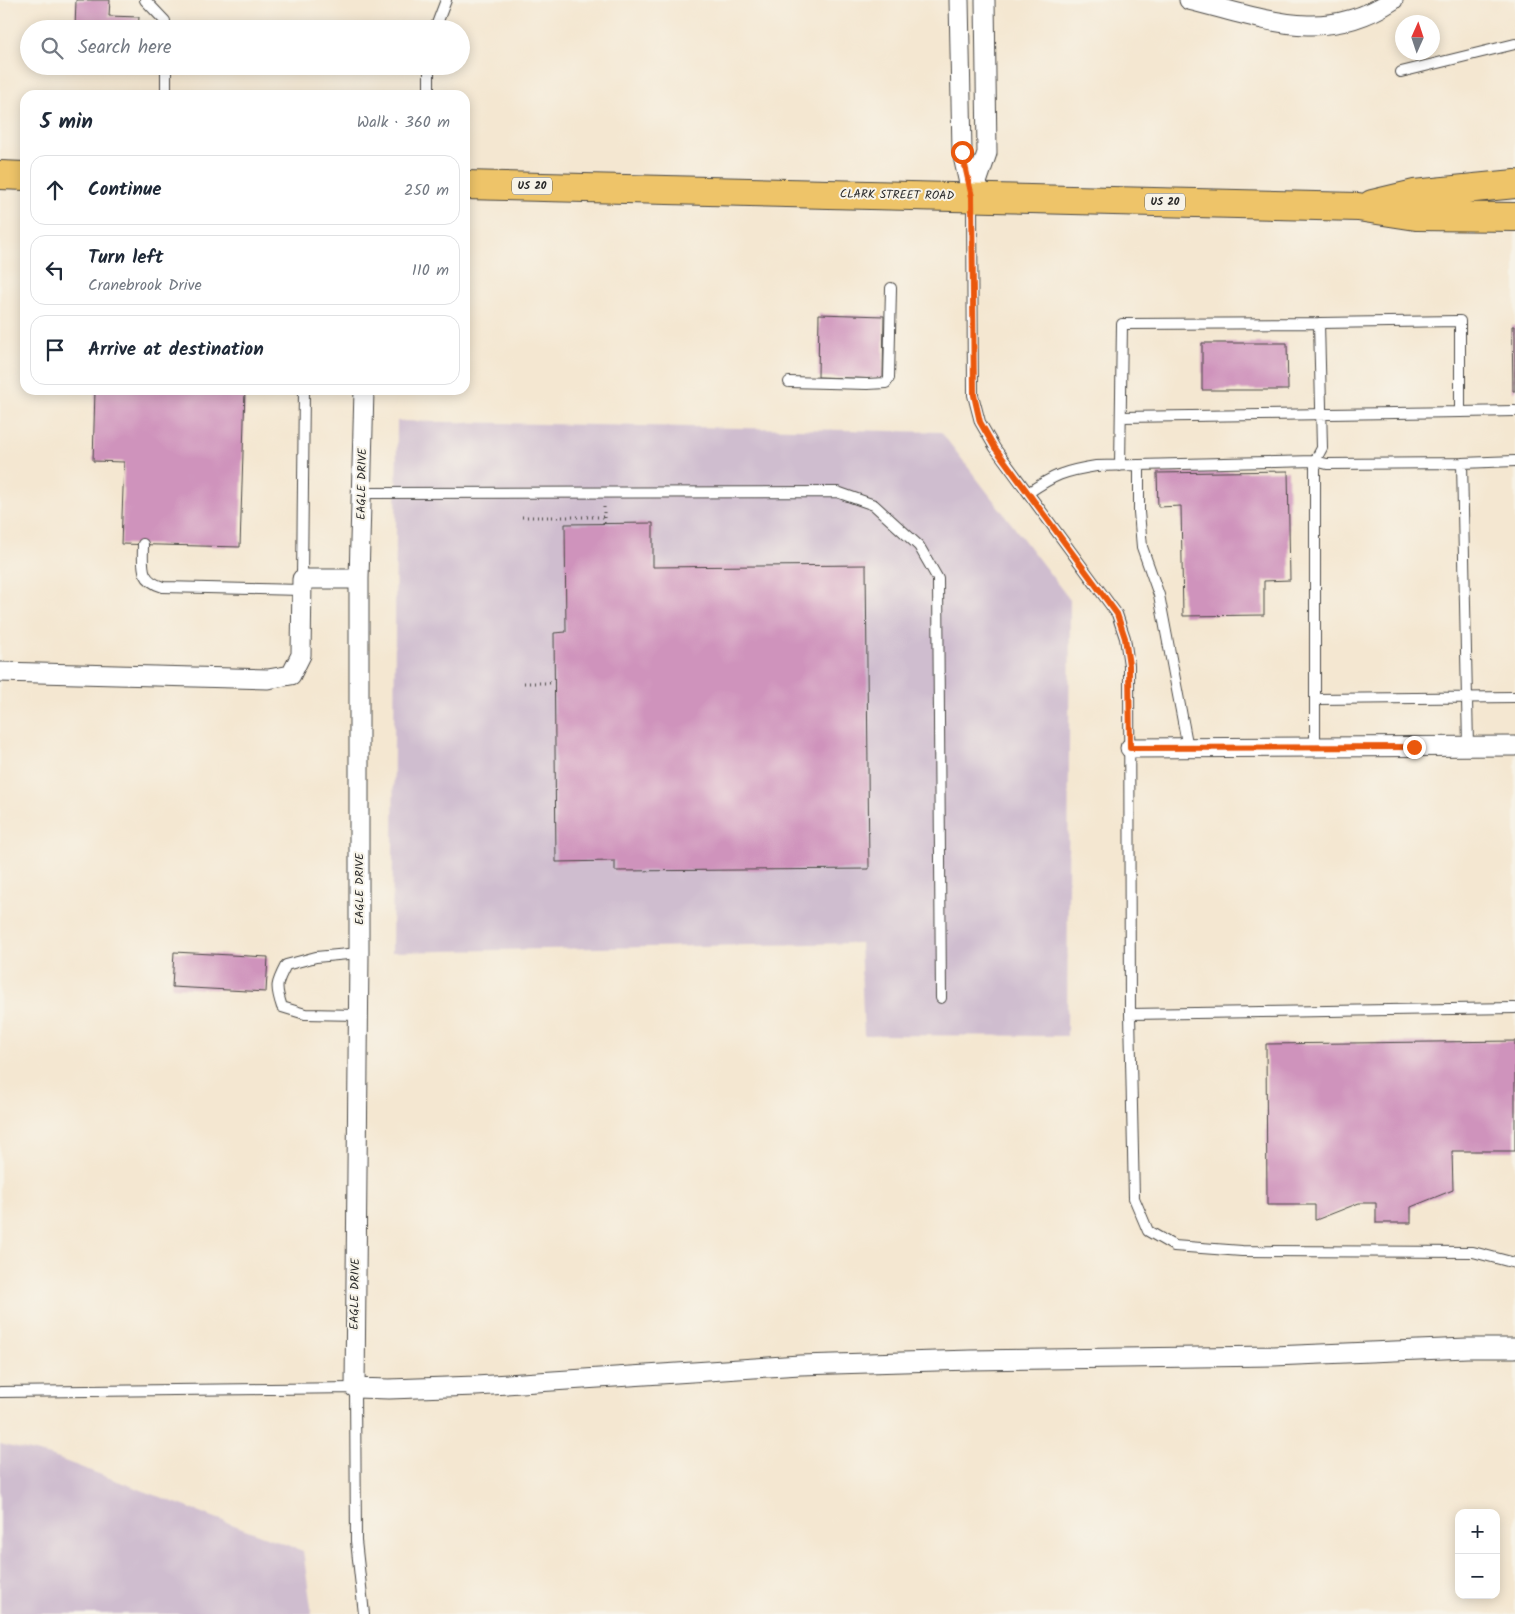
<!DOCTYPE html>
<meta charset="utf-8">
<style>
body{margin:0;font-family:Kalam,sans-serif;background:#f6f6f7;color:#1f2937}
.controls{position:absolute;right:15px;bottom:15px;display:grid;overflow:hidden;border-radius:10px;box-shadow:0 2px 12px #0003}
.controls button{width:45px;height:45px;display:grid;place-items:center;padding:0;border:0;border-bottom:1px solid #e0e1e3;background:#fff;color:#1f2937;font:25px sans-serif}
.compass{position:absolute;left:1395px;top:15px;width:45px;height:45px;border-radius:50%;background:#fff;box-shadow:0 2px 12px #0003;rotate:3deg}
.stop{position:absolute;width:15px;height:15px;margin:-11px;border:4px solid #ea580c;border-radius:50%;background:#fff}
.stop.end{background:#ea580c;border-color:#fff;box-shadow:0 1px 5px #0008}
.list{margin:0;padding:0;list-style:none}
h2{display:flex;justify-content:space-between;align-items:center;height:65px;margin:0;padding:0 20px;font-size:21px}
h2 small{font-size:16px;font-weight:400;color:#747a83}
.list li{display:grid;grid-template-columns:32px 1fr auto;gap:15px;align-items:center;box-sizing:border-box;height:70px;margin:0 10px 10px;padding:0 10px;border:1px solid #e0e1e3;border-radius:15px}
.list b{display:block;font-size:19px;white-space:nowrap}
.list p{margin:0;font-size:16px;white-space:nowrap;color:#747a83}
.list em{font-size:16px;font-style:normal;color:#747a83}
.icon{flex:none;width:28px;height:28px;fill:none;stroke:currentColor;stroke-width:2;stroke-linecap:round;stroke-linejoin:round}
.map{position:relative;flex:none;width:1515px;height:1614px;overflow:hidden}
.search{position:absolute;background:#fff;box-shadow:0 2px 12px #0003;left:20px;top:20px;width:450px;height:55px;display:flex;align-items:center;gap:12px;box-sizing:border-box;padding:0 18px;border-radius:28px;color:#747a83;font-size:19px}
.panel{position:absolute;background:#fff;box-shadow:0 2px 12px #0003;left:20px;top:90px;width:450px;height:305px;border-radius:15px}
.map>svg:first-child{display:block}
</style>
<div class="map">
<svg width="1515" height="1614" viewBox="0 0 1515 1614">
<rect width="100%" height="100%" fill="#f7f3e8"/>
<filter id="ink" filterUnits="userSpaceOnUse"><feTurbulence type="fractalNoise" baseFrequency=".02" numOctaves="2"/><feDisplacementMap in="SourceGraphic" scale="10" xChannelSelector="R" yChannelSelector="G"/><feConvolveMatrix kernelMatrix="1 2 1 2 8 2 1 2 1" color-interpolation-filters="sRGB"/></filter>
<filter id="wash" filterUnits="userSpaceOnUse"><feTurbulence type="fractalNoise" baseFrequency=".0096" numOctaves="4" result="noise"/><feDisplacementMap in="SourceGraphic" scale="20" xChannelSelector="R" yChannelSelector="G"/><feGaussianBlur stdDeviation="1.12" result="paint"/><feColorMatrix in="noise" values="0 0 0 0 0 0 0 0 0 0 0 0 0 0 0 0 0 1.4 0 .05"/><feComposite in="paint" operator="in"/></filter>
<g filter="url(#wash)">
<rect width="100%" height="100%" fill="#f4e7d1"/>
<path fill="#cfbdcf" d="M397 421 941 432 1070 600 1067 1036 864 1035 860 943 392 952Z
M0 1444 51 1456 303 1551 312 1614H0Z"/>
<g id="blocks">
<path fill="#cf93bc" d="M76 0H110L109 16 139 17 138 29H75Z
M819 314 884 316 883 379 818 377Z
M1512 326H1515V391H1513Z
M1202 343H1287L1288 390H1202Z
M95 390H245L240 547 121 544 124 462 93 461Z
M1288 471 1290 580 1264 581V615L1183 616 1181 506 1158 507 1157 473Z
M653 523V567L866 565 869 869 615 871V861L556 862 554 633 566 632 565 524Z
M174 952 268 957 266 992 172 987Z
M1515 1041V1151H1452L1453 1190 1411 1207V1223H1376V1203H1359L1316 1220H1315V1205H1267L1266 1044Z"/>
</g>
</g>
<g filter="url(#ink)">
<use href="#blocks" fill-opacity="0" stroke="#494744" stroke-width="1"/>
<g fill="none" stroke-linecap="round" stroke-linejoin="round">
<g stroke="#494744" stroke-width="12">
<path id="service" d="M145 0 165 21V29
M435 29 446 0
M166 66V95
M1401 72 1515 44
M429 95V66
M972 199 973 395 980 422 995 448 1117 614 1125 638 1129 665 1130 1014 1134 1198 1148 1231 1174 1246 1242 1251 1473 1252 1515 1263
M789 382 867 384 886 383 889 378 891 288
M1460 412 1515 411
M1121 417 1460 412V321L1319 323 1322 448 1315 461V747
M1462 463 1515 461
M1139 465V512L1142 547 1159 595 1188 748
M1120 466 1122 324 1319 323
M362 493 837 492 874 505 919 546 938 579 941 998
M1028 493C1054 475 1064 471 1096 466L1315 461 1327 464 1462 463 1468 746
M143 544C143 566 139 580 163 587L302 590
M302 579 304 390
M1315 699 1515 697
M1130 1014 1515 1008
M358 1015 305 1014 282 1007C275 986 276 984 286 965L316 957 359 953
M0 1392 355 1388 356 1541 364 1614"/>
</g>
<g stroke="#494744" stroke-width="21">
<path id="minor" d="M959 0 962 152 972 197
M1189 0C1263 18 1323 46 1393 0
M972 197 987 153 985 0
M364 390 359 579V953L355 1388 389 1389 476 1386 800 1365 971 1360 1273 1356 1467 1348H1515
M0 672 268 679 291 675 301 655 302 579H359
M1130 748 1515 746"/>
</g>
<g stroke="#494744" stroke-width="30">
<path id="trunk" d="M0 175 25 176
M465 185 1358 207 1416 216 1515 217
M1372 204 1414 194 1515 184"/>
</g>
<path stroke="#494744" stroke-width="3" stroke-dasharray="1 4" stroke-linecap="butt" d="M522 517H604
M604 523V505
M524 683H555"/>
<use href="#service" stroke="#fff" stroke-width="10"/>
<use href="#minor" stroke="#fff" stroke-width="19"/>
<use href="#trunk" stroke="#eec469" stroke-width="28"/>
</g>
</g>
<g fill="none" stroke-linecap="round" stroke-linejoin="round" filter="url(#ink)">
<path stroke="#ea580c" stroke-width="6" d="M962 152 972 197 974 395 980 422 995 448 1117 614 1125 638 1129 665 1130 748 1414 747"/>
</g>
<g text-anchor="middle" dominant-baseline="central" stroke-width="4" stroke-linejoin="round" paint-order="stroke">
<g fill="#f7f3e8" stroke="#686764" stroke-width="1">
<rect x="512" y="177.5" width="40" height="17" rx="4"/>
<rect x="1145" y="193.5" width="40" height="17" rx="4"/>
</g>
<g font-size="11" font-weight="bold" fill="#2b2b2b">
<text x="532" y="186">US 20</text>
<text x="1165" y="202">US 20</text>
</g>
<g font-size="12" fill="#2b2b2b" stroke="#f7f3e8">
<text transform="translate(897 195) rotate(1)">CLARK STREET ROAD</text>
<text transform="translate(362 484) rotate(-89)">EAGLE DRIVE</text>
<text transform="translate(359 889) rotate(-90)">EAGLE DRIVE</text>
<text transform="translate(355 1294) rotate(-89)">EAGLE DRIVE</text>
</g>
</g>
</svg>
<div class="controls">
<button>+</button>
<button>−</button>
</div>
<svg class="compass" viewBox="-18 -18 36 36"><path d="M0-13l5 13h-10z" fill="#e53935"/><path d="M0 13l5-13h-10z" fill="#747a83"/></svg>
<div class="stop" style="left:962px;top:152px"></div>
<div class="stop end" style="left:1414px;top:747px"></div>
<div class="search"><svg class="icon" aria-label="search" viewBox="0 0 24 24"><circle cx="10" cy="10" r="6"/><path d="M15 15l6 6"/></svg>Search here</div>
<section class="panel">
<h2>5 min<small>Walk · 360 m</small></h2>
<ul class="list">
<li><svg class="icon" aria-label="ahead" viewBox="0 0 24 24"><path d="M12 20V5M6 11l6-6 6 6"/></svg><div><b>Continue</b></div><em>250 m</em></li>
<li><svg class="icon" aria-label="left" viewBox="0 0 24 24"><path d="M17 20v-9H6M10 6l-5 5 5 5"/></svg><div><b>Turn left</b><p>Cranebrook Drive</p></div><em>110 m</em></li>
<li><svg class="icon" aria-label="arrive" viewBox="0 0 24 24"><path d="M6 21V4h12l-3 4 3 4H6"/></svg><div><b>Arrive at destination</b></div></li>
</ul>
</section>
</div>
